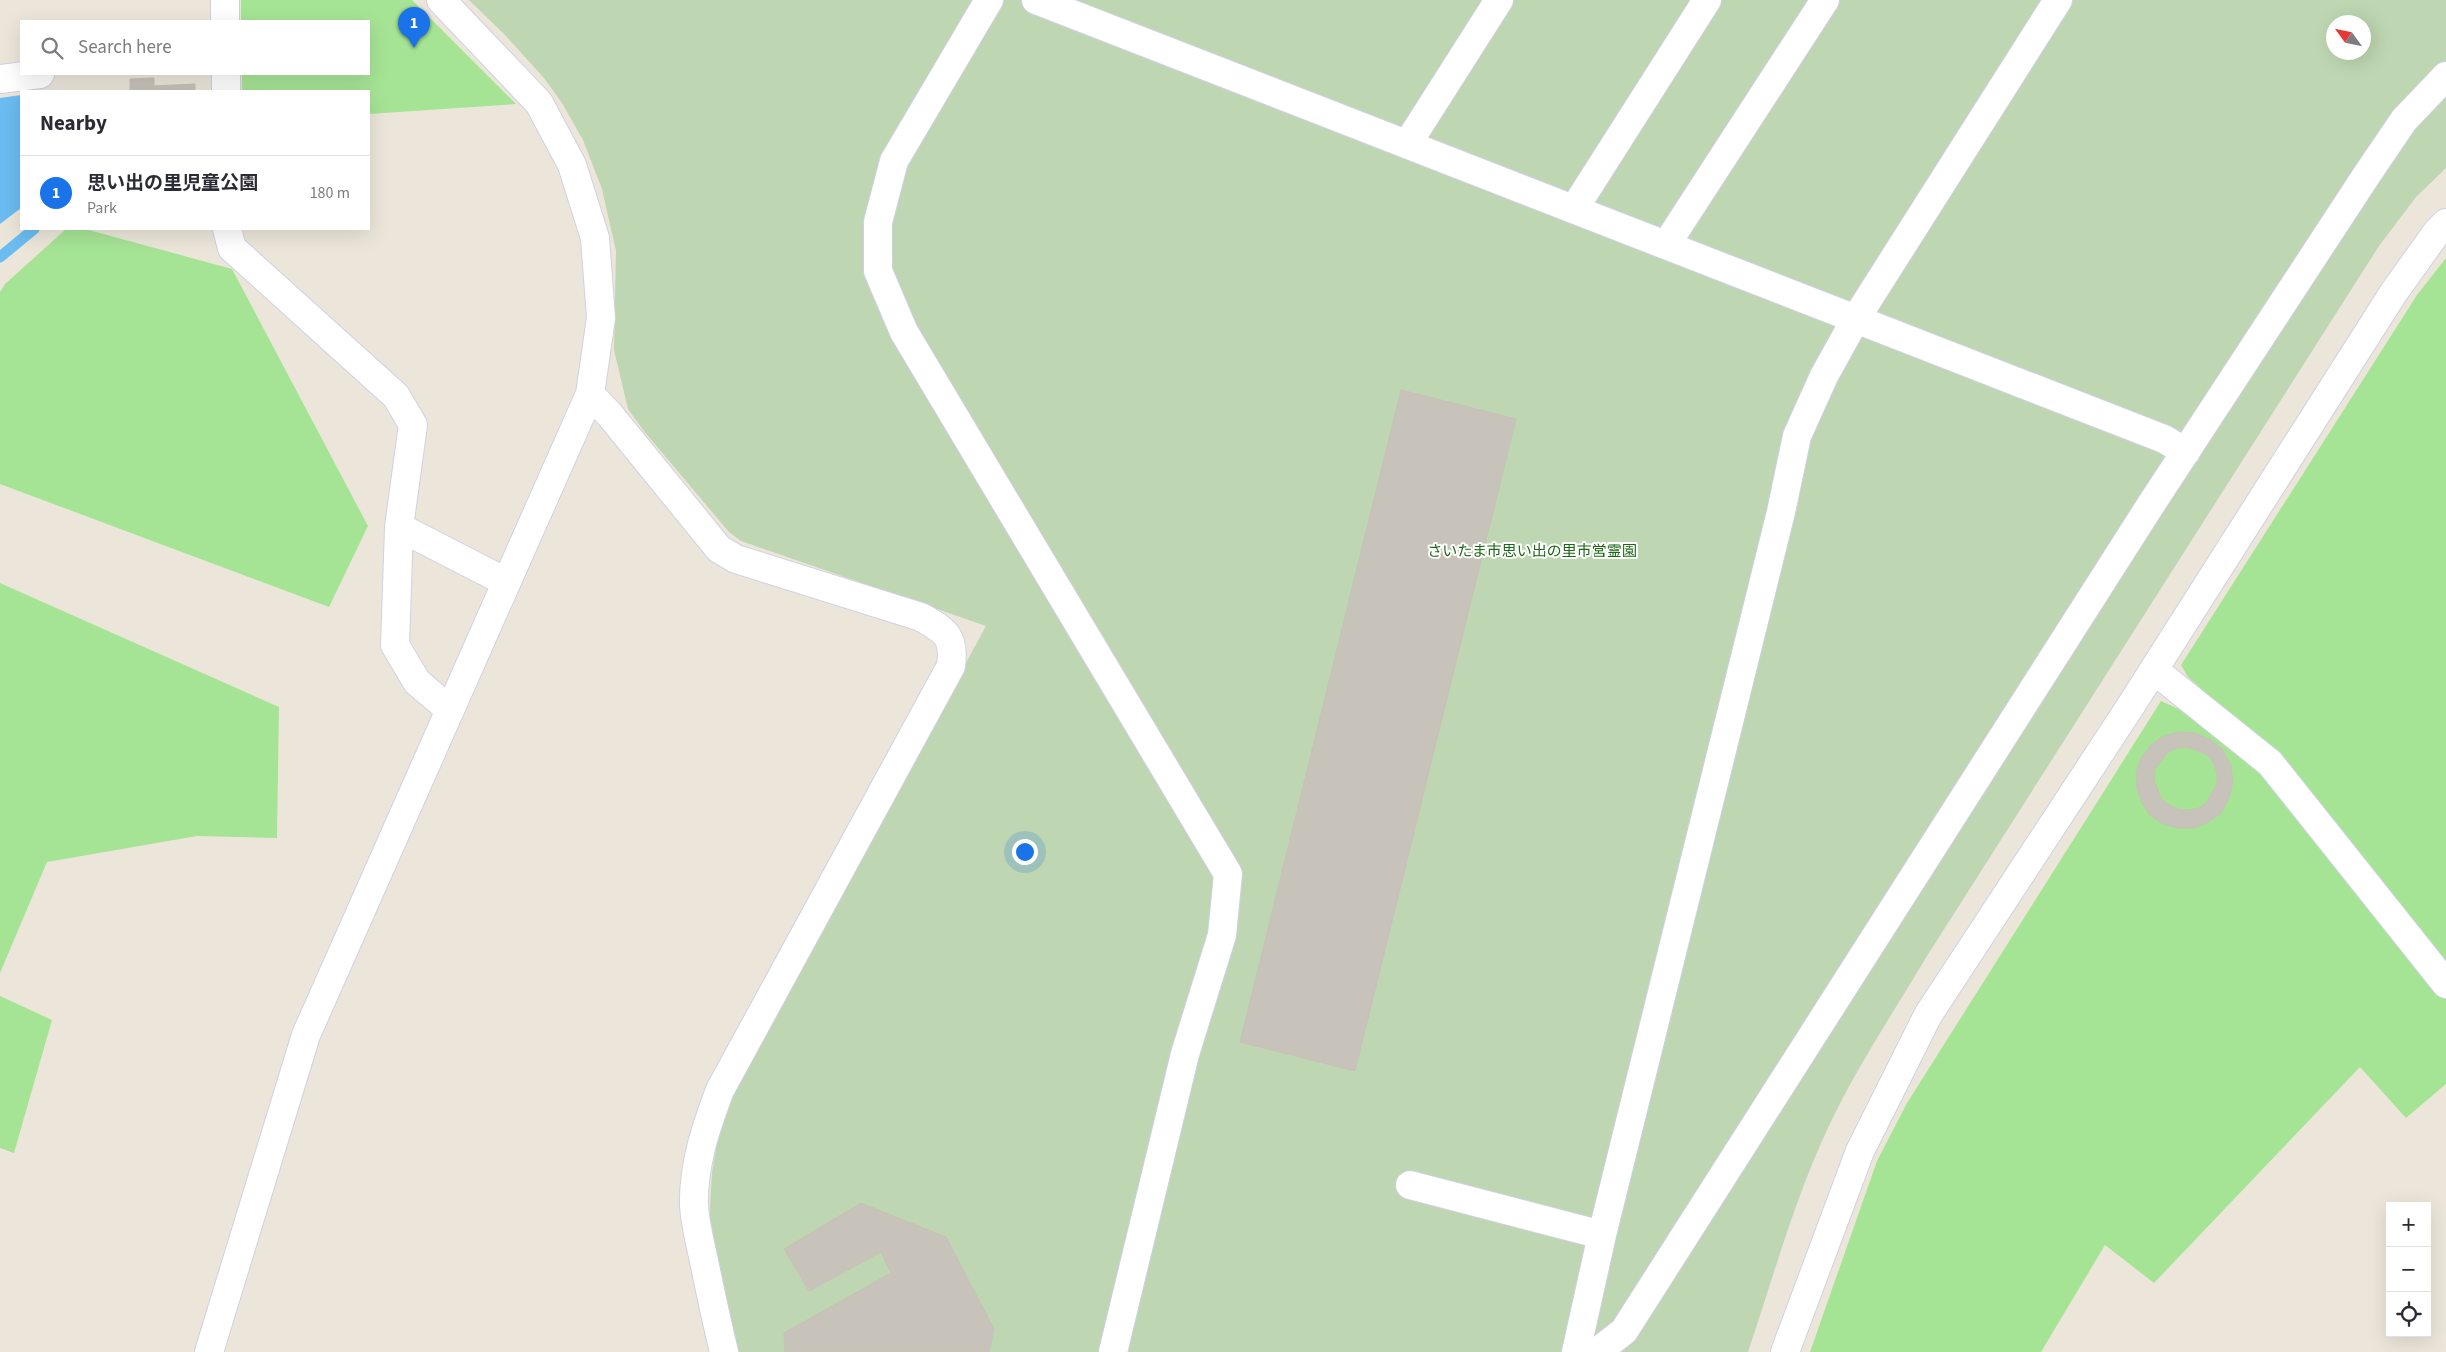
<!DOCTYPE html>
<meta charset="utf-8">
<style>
body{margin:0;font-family:"Source Sans 3","Noto Sans JP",sans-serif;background:#f7f7f7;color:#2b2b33}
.controls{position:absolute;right:15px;bottom:15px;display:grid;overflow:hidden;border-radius:0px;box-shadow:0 5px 20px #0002}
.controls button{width:45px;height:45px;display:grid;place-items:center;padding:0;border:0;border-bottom:1px solid #e1e1e2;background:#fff;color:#2b2b33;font:25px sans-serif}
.compass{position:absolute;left:2326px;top:15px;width:45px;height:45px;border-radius:50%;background:#fff;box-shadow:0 5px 20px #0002;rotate:303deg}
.you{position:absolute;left:1024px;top:851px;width:18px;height:18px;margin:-12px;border:4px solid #fff;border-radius:50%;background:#1a73e8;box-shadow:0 0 0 8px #1a73e833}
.badge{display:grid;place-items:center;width:32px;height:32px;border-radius:50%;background:#1a73e8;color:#fff;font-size:16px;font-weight:700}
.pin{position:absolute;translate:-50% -41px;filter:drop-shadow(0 1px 2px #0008)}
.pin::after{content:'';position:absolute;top:26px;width:18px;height:15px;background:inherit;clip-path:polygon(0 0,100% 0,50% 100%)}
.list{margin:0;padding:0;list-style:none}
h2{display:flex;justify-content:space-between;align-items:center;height:65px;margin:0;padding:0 20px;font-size:21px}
h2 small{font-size:16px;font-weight:400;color:#7c7c81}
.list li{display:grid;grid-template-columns:32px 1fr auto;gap:15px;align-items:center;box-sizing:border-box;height:75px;padding:0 20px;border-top:1px solid #e1e1e2}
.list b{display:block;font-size:19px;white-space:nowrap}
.list p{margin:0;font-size:16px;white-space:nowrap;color:#7c7c81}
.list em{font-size:16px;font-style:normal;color:#7c7c81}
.icon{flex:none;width:28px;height:28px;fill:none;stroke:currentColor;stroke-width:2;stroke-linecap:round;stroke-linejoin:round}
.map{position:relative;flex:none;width:2446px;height:1352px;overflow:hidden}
.search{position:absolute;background:#fff;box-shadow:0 5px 20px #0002;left:20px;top:20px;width:350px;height:55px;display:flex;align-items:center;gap:12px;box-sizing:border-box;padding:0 18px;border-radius:0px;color:#7c7c81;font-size:19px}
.panel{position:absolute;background:#fff;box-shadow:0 5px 20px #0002;left:20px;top:90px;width:350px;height:140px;border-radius:0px}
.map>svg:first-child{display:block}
</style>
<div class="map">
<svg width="2446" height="1352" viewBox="0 0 2446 1352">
<rect width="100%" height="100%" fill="#ece6da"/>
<path fill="#a6e495" d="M241 0H412L516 104 369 114V91H242V74H369V21H241Z
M66 229H85L232 269 368 526 329 607 0 484V292L5 284Z
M2446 258V1084L2406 1118 2360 1067 2154 1283 2105 1245 2041 1352H1810L1877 1161 1907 1103 2161 701 2179 709 2250 762 2310 835 2282 761 2188 677 2181 665 2417 295Z
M0 583 279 707 277 838 197 836 47 862 0 973Z
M0 996 52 1020 14 1153 0 1148Z"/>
<path fill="#bed6b1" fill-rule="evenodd" d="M469 0H2446V168L2416 197 2379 246 1927 956C1893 1013 1855 1070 1827 1130 1794 1201 1773 1278 1748 1352H737L708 1240 712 1173 720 1125 743 1073 986 626 741 541 729 532 643 430 628 409 614 350 616 251 602 189 583 140 562 103 544 78 505 35ZM2334 22H2364V52H2334Z"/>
<path fill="#6abcf1" d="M21 95V208L0 224V98Z"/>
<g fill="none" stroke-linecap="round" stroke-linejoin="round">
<path stroke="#6abcf1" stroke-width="11" d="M0 257 34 229"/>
</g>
<path fill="#c7c3ba" stroke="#c7c2b4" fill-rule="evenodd" d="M154 78V86L195 84V91H116H130V79Z
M1401 390 1516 419 1355 1071 1240 1042Z
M2179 732 2196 733 2211 740 2223 750 2231 766 2233 782 2229 798 2221 813 2207 823 2193 828H2178L2163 824 2150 815 2142 803 2137 789 2136 773 2141 758 2150 746 2163 736ZM2187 747 2206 754 2213 762 2217 773V783L2207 802 2199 808 2189 810 2178 809 2169 805 2161 798 2154 780 2155 769 2168 752 2177 748Z
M861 1203 946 1237 994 1329 989 1352H785L784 1333 891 1273 881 1252 809 1291 784 1249Z"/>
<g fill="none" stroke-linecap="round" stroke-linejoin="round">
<g stroke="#cfd1e2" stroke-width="30">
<path id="minor" d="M225 0V21
M989 0 894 161 878 222V271L904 332 1228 874 1222 935 1185 1054 1113 1352
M1036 0 2164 439 2186 452
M0 79 40 74
M226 91V74
M1408 143 1499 0
M1574 209 1707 0
M227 229 232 248 396 396 413 425 399 527 395 645 417 682 450 710
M1666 245 1825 0
M590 394 610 415 719 549 736 559 921 617C946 631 955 637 951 666L720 1090C706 1127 693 1165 694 1205 695 1225 701 1246 705 1266 711 1295 717 1323 724 1352
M399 527 506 582
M2154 670 2270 763 2446 984
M1410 1185 1602 1235
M209 1352 306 1035 590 394 601 318 595 238 572 165 539 103 441 0
M1576 1352 1602 1235 1781 512 1797 436 1824 376 1855 320 2058 0
M1597 1352 1624 1331 2150 506 2366 176 2404 120 2446 76
M1785 1352 1860 1151 1928 1015 2130 707 2394 292 2437 232 2446 223"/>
</g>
<use href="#minor" stroke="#fff" stroke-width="28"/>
</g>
<g text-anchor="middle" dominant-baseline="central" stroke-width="4" stroke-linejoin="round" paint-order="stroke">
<g font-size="15" fill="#1e6718" stroke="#fff">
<text x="1532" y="551">さいたま市思い出の里市営霊園</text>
</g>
</g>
</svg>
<div class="controls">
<button>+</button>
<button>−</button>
<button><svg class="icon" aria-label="locate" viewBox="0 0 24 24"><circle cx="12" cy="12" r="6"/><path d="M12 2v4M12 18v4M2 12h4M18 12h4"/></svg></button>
</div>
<svg class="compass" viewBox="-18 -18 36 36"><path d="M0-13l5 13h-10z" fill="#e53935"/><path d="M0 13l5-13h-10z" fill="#7c7c81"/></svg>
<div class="you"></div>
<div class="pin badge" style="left:414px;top:48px">1</div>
<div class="search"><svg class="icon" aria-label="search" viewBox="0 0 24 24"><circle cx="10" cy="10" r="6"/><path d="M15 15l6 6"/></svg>Search here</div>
<section class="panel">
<h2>Nearby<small></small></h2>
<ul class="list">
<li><span class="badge">1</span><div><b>思い出の里児童公園</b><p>Park</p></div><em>180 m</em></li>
</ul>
</section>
</div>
